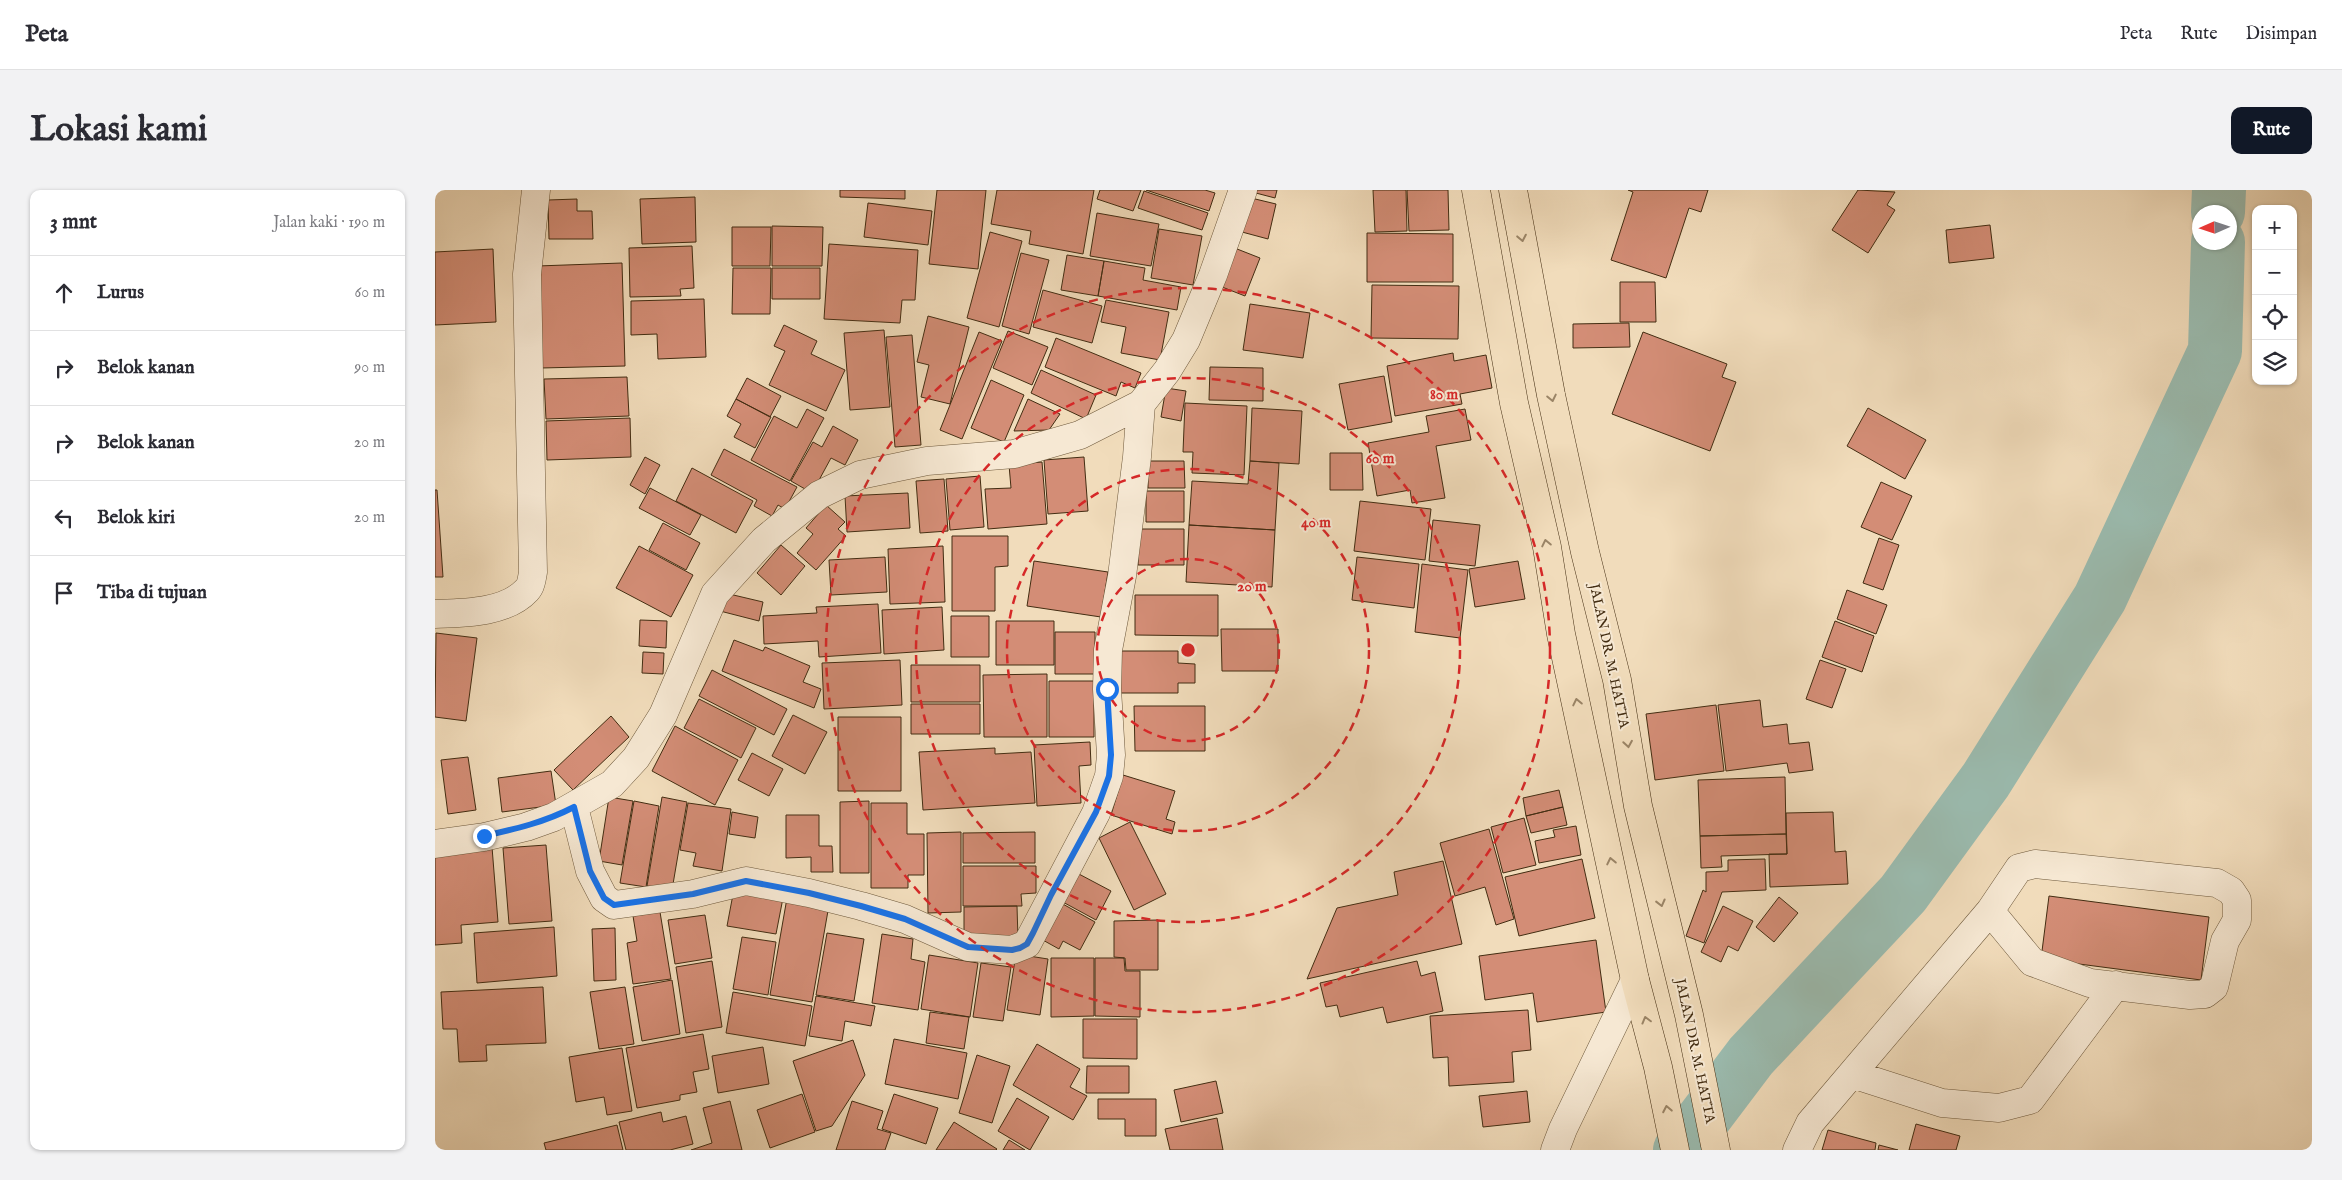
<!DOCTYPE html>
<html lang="id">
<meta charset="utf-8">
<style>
body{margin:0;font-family:"IM FELL English",serif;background:#f2f2f3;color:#2b2b33}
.controls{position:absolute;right:15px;top:15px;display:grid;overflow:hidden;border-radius:10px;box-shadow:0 1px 4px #0004}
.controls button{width:45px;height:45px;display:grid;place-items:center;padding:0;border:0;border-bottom:1px solid #e1e1e2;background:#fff;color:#2b2b33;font:25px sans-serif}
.compass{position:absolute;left:1757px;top:15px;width:45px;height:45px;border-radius:50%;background:#fff;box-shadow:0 1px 4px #0004;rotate:267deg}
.stop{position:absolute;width:15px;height:15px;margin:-11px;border:4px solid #1a73e8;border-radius:50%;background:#fff}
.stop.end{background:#1a73e8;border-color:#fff;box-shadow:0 1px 5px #0008}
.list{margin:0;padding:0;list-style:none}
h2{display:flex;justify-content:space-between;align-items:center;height:65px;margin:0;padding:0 20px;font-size:21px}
h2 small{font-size:16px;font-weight:400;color:#7c7c81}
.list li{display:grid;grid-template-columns:32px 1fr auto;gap:15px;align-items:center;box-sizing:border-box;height:75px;padding:0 20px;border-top:1px solid #e1e1e2}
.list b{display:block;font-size:19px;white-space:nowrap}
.list em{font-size:16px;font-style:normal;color:#7c7c81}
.icon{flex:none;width:28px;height:28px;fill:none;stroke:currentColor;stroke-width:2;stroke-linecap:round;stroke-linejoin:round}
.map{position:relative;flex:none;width:1877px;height:960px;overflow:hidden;border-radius:10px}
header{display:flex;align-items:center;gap:30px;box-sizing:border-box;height:70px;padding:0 25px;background:#fff;border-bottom:1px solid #e1e1e2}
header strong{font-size:24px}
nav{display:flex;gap:28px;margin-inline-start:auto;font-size:18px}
.intro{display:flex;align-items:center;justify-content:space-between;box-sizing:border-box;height:120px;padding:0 30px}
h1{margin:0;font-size:35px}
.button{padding:12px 22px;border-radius:10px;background:#111827;color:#fff;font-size:18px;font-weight:700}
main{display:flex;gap:30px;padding:0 30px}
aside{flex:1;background:#fff;border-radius:10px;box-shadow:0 1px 4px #0004}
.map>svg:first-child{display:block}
</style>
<header>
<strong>Peta</strong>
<nav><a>Peta</a><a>Rute</a><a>Disimpan</a></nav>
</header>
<div class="intro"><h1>Lokasi kami</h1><a class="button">Rute</a></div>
<main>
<aside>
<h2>3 mnt<small>Jalan kaki · 190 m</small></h2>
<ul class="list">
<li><svg class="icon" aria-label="ahead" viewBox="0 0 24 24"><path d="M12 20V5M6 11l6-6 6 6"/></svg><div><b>Lurus</b></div><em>60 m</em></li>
<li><svg class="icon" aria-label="right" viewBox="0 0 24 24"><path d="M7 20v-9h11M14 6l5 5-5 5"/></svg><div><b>Belok kanan</b></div><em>90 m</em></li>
<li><svg class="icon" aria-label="right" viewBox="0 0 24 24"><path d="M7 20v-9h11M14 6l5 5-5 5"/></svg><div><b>Belok kanan</b></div><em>20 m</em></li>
<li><svg class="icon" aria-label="left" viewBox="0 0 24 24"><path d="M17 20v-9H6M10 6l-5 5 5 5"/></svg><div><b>Belok kiri</b></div><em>20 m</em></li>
<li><svg class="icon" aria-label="arrive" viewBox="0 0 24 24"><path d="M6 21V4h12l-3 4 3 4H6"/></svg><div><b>Tiba di tujuan</b></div></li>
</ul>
</aside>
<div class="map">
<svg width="1877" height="960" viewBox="0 0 1877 960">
<rect width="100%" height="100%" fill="#f1dcbb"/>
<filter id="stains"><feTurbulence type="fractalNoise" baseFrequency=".004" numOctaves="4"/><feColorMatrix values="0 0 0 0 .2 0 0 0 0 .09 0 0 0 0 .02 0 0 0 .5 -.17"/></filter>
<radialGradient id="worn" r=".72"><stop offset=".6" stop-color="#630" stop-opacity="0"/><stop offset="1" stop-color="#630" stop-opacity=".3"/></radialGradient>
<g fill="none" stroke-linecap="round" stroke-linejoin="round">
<path stroke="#9bbcb0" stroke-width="54" d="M1783 22 1784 0
M1245 960 1316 866 1468 704 1551 590 1665 408 1780 161 1783 52"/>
</g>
<path fill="#d38d76" stroke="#432d12" d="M405 0H470V9L405 7Z
M502 0H551L543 79 494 74Z
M562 0H659L648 64 594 54 596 41 556 34Z
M665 0H706L698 21 662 9Z
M711 0H770L780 3 774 21Z
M818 0H842L840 8 817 2Z
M938 0H971L972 41 940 42Z
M972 0H1013L1014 40 974 41Z
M1193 0H1273L1266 22 1254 18 1231 88 1176 70 1198 2Z
M1423 0 1460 2 1452 15 1460 20 1433 63 1397 40Z
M709 1 773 23 767 40 703 18Z
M260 7 261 52 207 54 205 9Z
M816 8 841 14 833 49 807 42Z
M142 9V21H157L158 49H114L113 10Z
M433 13 497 21 493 55 429 47Z
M662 23 724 34 716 76 655 66Z
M1555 35 1559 68 1514 73 1511 40Z
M337 36 388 37 387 76H337Z
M297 37H336L335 76H297Z
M724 39 767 46 758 95 716 88Z
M555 42 587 51 564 137 532 128Z
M932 43 1018 44V92H932Z
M394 54 483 60 480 110H467L465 133 389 129Z
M257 56 259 98 245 99 246 106 195 107 194 58Z
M797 57 825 68 810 106 782 95Z
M58 59 61 132 0 135V62Z
M586 63 614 70 594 144 567 136Z
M632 65 669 71 663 106 626 100Z
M669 71 710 78 708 90 746 97 742 120 663 106Z
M187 73 190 176 106 178 102 76Z
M298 78H336L335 124H297Z
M337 78H385V109H337Z
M1185 92H1220L1221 132H1185Z
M937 95 1024 96 1023 149 936 148Z
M608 100 667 116 657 153 598 137Z
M269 109 271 167 223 169 222 144 196 145V111Z
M671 110 734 122 725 170 686 163 691 137 666 132Z
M815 114 875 123 868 168 808 160Z
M493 126 534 137 515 214 486 207 494 175 482 172Z
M1194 133 1195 157 1138 158V134Z
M349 135 382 151 376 164 410 180 391 221 334 195 350 161 339 156Z
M449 140 455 217 415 220 409 143Z
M573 141 613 157 597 195 558 178Z
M544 142 567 151 527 249 505 240Z
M1208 142 1292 174 1287 187 1301 192 1275 261 1177 224Z
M477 145 486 255 460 257 451 147Z
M621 148 706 183 700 198 686 192 681 206 610 177Z
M1018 163 1019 171 1051 165 1057 198 1025 204 1027 214 960 226 952 176Z
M775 177 828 178V211L774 210Z
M606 180 661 205 651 229 596 203Z
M949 186 957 232 913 240 904 194Z
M192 187 194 226 111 229 109 189Z
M312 188 346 206 335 227 301 209Z
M556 190 589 205 569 252 536 238Z
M731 198 751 201 746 231 726 227Z
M301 209 336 227 320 258 299 247 306 234 292 226Z
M593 209 625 224 614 240 579 241Z
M750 213 812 216 809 285 757 283 758 262H748Z
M817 218 867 221 864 274 815 271Z
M1433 218 1491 250 1470 289 1412 256Z
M372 219 389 228 355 291 316 270 339 226 362 238Z
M1030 219 1036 250 1001 256 1010 308 977 313 975 300 942 306 933 253 994 242 991 226Z
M195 228 196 267 112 270 111 231Z
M398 236 423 250 410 275 396 268 377 303 356 291 378 252 387 257Z
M289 259 362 297 350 319 343 315 337 326 319 316 322 310 276 285Z
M895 263H927L928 300H895Z
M210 267 225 275 210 304 195 295Z
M649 267 653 321 613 324 609 270Z
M713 271H749L750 298H713Z
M815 271 844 273 840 340 754 335 757 291 813 294Z
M607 272 612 334 553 339 550 299 576 298 574 275Z
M257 278 318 311 301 343 241 311Z
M545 286 549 337 515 340 511 289Z
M509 289 513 341 485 343 481 291Z
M1446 292 1477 306 1457 350 1426 337Z
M215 298 266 325 255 345 204 318Z
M0 300H2L8 387H0Z
M711 301H749V332H711Z
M473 303 475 338 412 342 410 306Z
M925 311 996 319 990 370 919 361Z
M391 315 410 332 403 339 411 346 381 380 362 363 378 344 371 338Z
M998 330 1045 335 1040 376 994 371Z
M228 333 265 353 251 380 214 360Z
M754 335 840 340 837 397 751 392Z
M704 339H749V375H703Z
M517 346H573V376L560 377V421H517Z
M1444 348 1464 355 1448 400 1428 393Z
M346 355 370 376 346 405 322 383Z
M204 356 258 385 236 427 181 398Z
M508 356 510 412 455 414 453 359Z
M450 367 452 402 396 405 394 370Z
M922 367 984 374 979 418 917 410Z
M599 371 673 382 666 427 592 416Z
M1083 371 1090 409 1040 417 1034 379Z
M987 374 1033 380 1025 448 980 442Z
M1412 400 1452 415 1441 444 1402 429Z
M290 403 328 412 324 431 285 421Z
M700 405H783V446L700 445Z
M443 414 446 463 384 467 383 451 329 454 328 426 382 423 381 417Z
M507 417 509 460 449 464 447 420Z
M516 426H554V467H516Z
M205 430 232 431 231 458 204 456Z
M561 431H619V475H561Z
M1400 431 1439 446 1427 482 1387 467Z
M786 439H843V481H787Z
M620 442H660V484H620Z
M1 443 42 448 31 531 0 527Z
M299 450 328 461 330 457 375 476 368 492 386 499 379 518 287 481Z
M685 461H743V473L760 474V493H743V503H685Z
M208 462 229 463 228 484 207 483Z
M465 470 467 515 389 519 387 473Z
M1385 470 1411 479 1397 518 1371 509Z
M476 475H545V512H476Z
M277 480 352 519 339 545 264 506Z
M612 484V547H549L548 485Z
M614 491H659V547H614Z
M264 509 321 538 306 568 249 538Z
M1325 510 1328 537 1352 534 1354 554 1374 552 1378 580 1354 583 1352 573 1291 581 1283 515Z
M476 514H545V544H476Z
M1281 515 1289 581 1220 590 1211 524Z
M699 516H770V561H700Z
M358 525 392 542 370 584 337 566Z
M176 526 194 547 138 600 119 580Z
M403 527H466V601H403Z
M240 536 303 570 280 615 217 581Z
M655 552 656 575 644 576 646 613 602 616 599 555Z
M560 558V564L596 562 600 613 488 620 484 562Z
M317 563 348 579 334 606 303 590Z
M33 567 41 620 13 624 6 570Z
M116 581 121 615 67 622 63 588Z
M688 585 740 601 731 629 740 632 737 644 676 625Z
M1350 587 1351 644 1265 646 1263 590Z
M1124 600 1128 617 1091 626 1088 608Z
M174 607 198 611 187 675 164 671Z
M227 607 252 612 237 700 212 696Z
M199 611 224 616 211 697 185 693Z
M434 611V683H405V612Z
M253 613 296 619 287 681 258 676 261 663 245 660Z
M436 613H472V644H489V685H473V698H436Z
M1128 617 1132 635 1096 643 1091 626Z
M297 622 323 627 320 648 294 644Z
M1398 622 1400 662 1411 661 1413 694 1335 697 1334 664H1352L1351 623Z
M351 625H384V656H397L398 682H376V667L351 668Z
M1089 628 1101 675 1068 683 1056 637Z
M695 632 731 704 699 720 664 648Z
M1141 636 1146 665 1104 673 1100 651 1120 647 1118 640Z
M1054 639 1079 729 1061 735 1050 697 1020 706 1005 653Z
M526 642V722L493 723 492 643Z
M600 642V673H528V643Z
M1351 644 1352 664 1286 666 1287 677 1266 678 1265 646Z
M111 655 117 731 74 734 68 658Z
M57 657 63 732 26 735 27 753 0 755V661Z
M1147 669 1160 728 1084 746 1070 687Z
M1330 669 1331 700 1287 702 1269 753 1251 746 1268 700 1271 702V682L1293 681V670Z
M1008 671 1027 754 872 789 902 718 963 705 959 682Z
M528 676H601V703L586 704 587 716H528Z
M642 683 676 701 661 730 626 711Z
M299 699 348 708 341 744 292 736Z
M1614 706 1774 727 1766 790 1606 769Z
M1344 707 1363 723 1339 752 1321 737Z
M352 708 394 715 377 812 335 805Z
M626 713 660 732 645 760 628 751 624 759 606 749Z
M582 716 583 749H529V717Z
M1288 716 1318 731 1303 761 1293 756 1286 772 1266 762Z
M225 722 236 789 198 794 192 753 202 751 198 726Z
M270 725 277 768 240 774 233 730Z
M723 730V780H691L690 768 679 767V731Z
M119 737 122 786 42 793 39 743Z
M180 738 181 790 159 791 157 739Z
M392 743 429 749 419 811 381 805Z
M447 744 478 749 476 769 490 772 483 820 437 813Z
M307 747 341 752 333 805 298 799Z
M1161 750 1171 822 1102 832 1098 803 1050 810 1044 766Z
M581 764 613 769 605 825 572 820Z
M494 765 543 773 535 827 486 819Z
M616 768H659V826L616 827Z
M660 768H689L690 781H705V827L660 826Z
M277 771 287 837 251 843 241 777Z
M982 771 986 786 1000 782 1008 821 952 833 948 817 905 827 902 815 891 817 885 793Z
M546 773 576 777 568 831 538 827Z
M237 790 245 844 207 851 198 797Z
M108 797 111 853 51 855 52 871 24 872 22 839H8L6 802Z
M190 797 199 854 164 859 155 802Z
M298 802 377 816 370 856 291 843Z
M381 806 440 816 436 836 410 831 407 851 374 846Z
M1093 820 1096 860 1077 862 1079 892 1014 896 1013 867 998 868 995 826Z
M495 822 534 827 529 859 491 853Z
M648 829H702V869L648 868Z
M268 844 274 879 258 882 262 902 245 905V910L202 918 191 858Z
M459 849 532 863 523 909 450 894Z
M418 850 430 885 397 936 381 941 358 871Z
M602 854 645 879 635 897 652 906 638 930 578 895Z
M328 857 334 894 283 903 277 866Z
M187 858 197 921 172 925 169 907 141 912 134 867Z
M542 865 575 876 557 933 524 923Z
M652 876H694V903H651Z
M781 891 788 923 746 932 739 900Z
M1092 901 1095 932 1048 937 1044 906Z
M367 904 380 942 335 958 322 920Z
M459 904 503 918 491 954 447 939Z
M582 908 614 927 595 960 563 941Z
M663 909H721V946H690V929H663Z
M295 911 307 960H256L277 953 268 918Z
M417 911 448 921 442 939 456 943 450 960H401Z
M226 922 228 932 251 926 258 954 235 960H191L184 932Z
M782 928 788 960H735L730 939Z
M519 932 562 959 561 960H501Z
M1481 934 1525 946 1521 960H1474Z
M182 935 188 960H111L109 953Z
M1393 940 1441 953 1440 960H1387Z
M574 950 590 960H568Z
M1444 955 1463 960H1443Z"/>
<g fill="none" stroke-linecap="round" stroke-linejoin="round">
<g stroke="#6e593c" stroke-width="29">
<path id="minor" d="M0 424C29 423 71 423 92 400 96 396 97 388 98 382L92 84 101 0
M139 617 155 681 169 708 179 715 258 704 311 691 374 703 426 716 470 729 533 757 577 760 592 754 661 623 674 586 676 565 672 499 673 460 687 386 702 267 706 214
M0 654 49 647 91 637 119 627 177 594 201 568 228 525 280 404 329 350 384 305 425 285 492 271 579 264 645 245 706 214 732 181 751 150 778 85 808 0
M1417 884 1507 913 1564 918 1595 910 1681 795
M1120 960 1128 939 1200 790
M1362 960 1375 933 1555 721 1584 678 1600 674 1782 693 1796 701 1802 710V730L1790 751 1779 797 1770 804 1755 805 1655 793 1597 772 1555 721"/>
</g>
<g stroke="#432d12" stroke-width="29">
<path id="major" d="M1041 0 1079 213 1112 357 1126 444 1200 790 1223 877 1240 960
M1078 0 1116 205 1150 362 1182 490 1203 616 1254 825 1281 960"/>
</g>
<use href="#minor" stroke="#f6e8d3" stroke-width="28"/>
<use href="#major" stroke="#f1dcbb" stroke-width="28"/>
</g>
<defs><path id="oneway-chevron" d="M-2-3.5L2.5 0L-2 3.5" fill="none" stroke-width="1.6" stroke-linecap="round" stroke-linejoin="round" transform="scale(1.25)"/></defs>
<g stroke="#9a8466">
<use href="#oneway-chevron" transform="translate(1087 48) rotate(79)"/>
<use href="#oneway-chevron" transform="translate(1117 208) rotate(78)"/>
<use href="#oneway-chevron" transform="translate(1111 353) rotate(-102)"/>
<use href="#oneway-chevron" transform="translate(1142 512) rotate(-102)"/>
<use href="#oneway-chevron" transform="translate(1193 554) rotate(81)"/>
<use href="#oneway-chevron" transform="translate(1176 671) rotate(-102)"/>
<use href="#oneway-chevron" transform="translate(1226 713) rotate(76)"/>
<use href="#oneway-chevron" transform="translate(1211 830) rotate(-105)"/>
<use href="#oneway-chevron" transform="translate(1232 919) rotate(-101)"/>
</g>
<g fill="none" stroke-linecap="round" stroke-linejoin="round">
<path stroke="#1a73e8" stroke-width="6" d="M49 646C81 639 110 632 139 617L155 681 169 708 179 715 258 704 311 691 374 703 426 716 470 729 533 757 577 760 585 758 592 754 598 743 616 705 661 622 674 586 676 565 672 499"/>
</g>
<g fill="none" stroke="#d62828" stroke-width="2.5" stroke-dasharray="9 6">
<circle cx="753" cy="460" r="91"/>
<circle cx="753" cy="460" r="181"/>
<circle cx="753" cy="460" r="272"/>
<circle cx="753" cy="460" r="362"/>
</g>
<g text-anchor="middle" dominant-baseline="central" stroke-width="4" stroke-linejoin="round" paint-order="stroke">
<g font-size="14" fill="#432d12" stroke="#f6e8d3">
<text transform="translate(1174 466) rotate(78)">JALAN DR. M. HATTA</text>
<text transform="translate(1260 861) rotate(78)">JALAN DR. M. HATTA</text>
</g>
</g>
<circle cx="753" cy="460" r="8" fill="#d62828" stroke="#f6e8d3" stroke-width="2.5"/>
<g font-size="15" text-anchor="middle" font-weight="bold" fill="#d62828" stroke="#f6e8d3" stroke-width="4" stroke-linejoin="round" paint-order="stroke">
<text x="1009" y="209">80 m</text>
<text x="945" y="273">60 m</text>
<text x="881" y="337">40 m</text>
<text x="817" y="401">20 m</text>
</g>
<rect width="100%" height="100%" filter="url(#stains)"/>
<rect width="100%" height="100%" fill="url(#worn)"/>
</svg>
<div class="controls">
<button>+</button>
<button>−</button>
<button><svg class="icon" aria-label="locate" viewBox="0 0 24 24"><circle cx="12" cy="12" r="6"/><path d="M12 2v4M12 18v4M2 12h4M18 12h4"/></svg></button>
<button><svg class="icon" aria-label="layers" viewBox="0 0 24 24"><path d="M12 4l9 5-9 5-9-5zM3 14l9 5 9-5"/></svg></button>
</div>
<svg class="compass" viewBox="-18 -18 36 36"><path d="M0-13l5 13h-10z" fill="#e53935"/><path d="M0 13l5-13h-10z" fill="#7c7c81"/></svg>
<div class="stop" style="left:672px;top:499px"></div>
<div class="stop end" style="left:49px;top:646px"></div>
</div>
</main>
